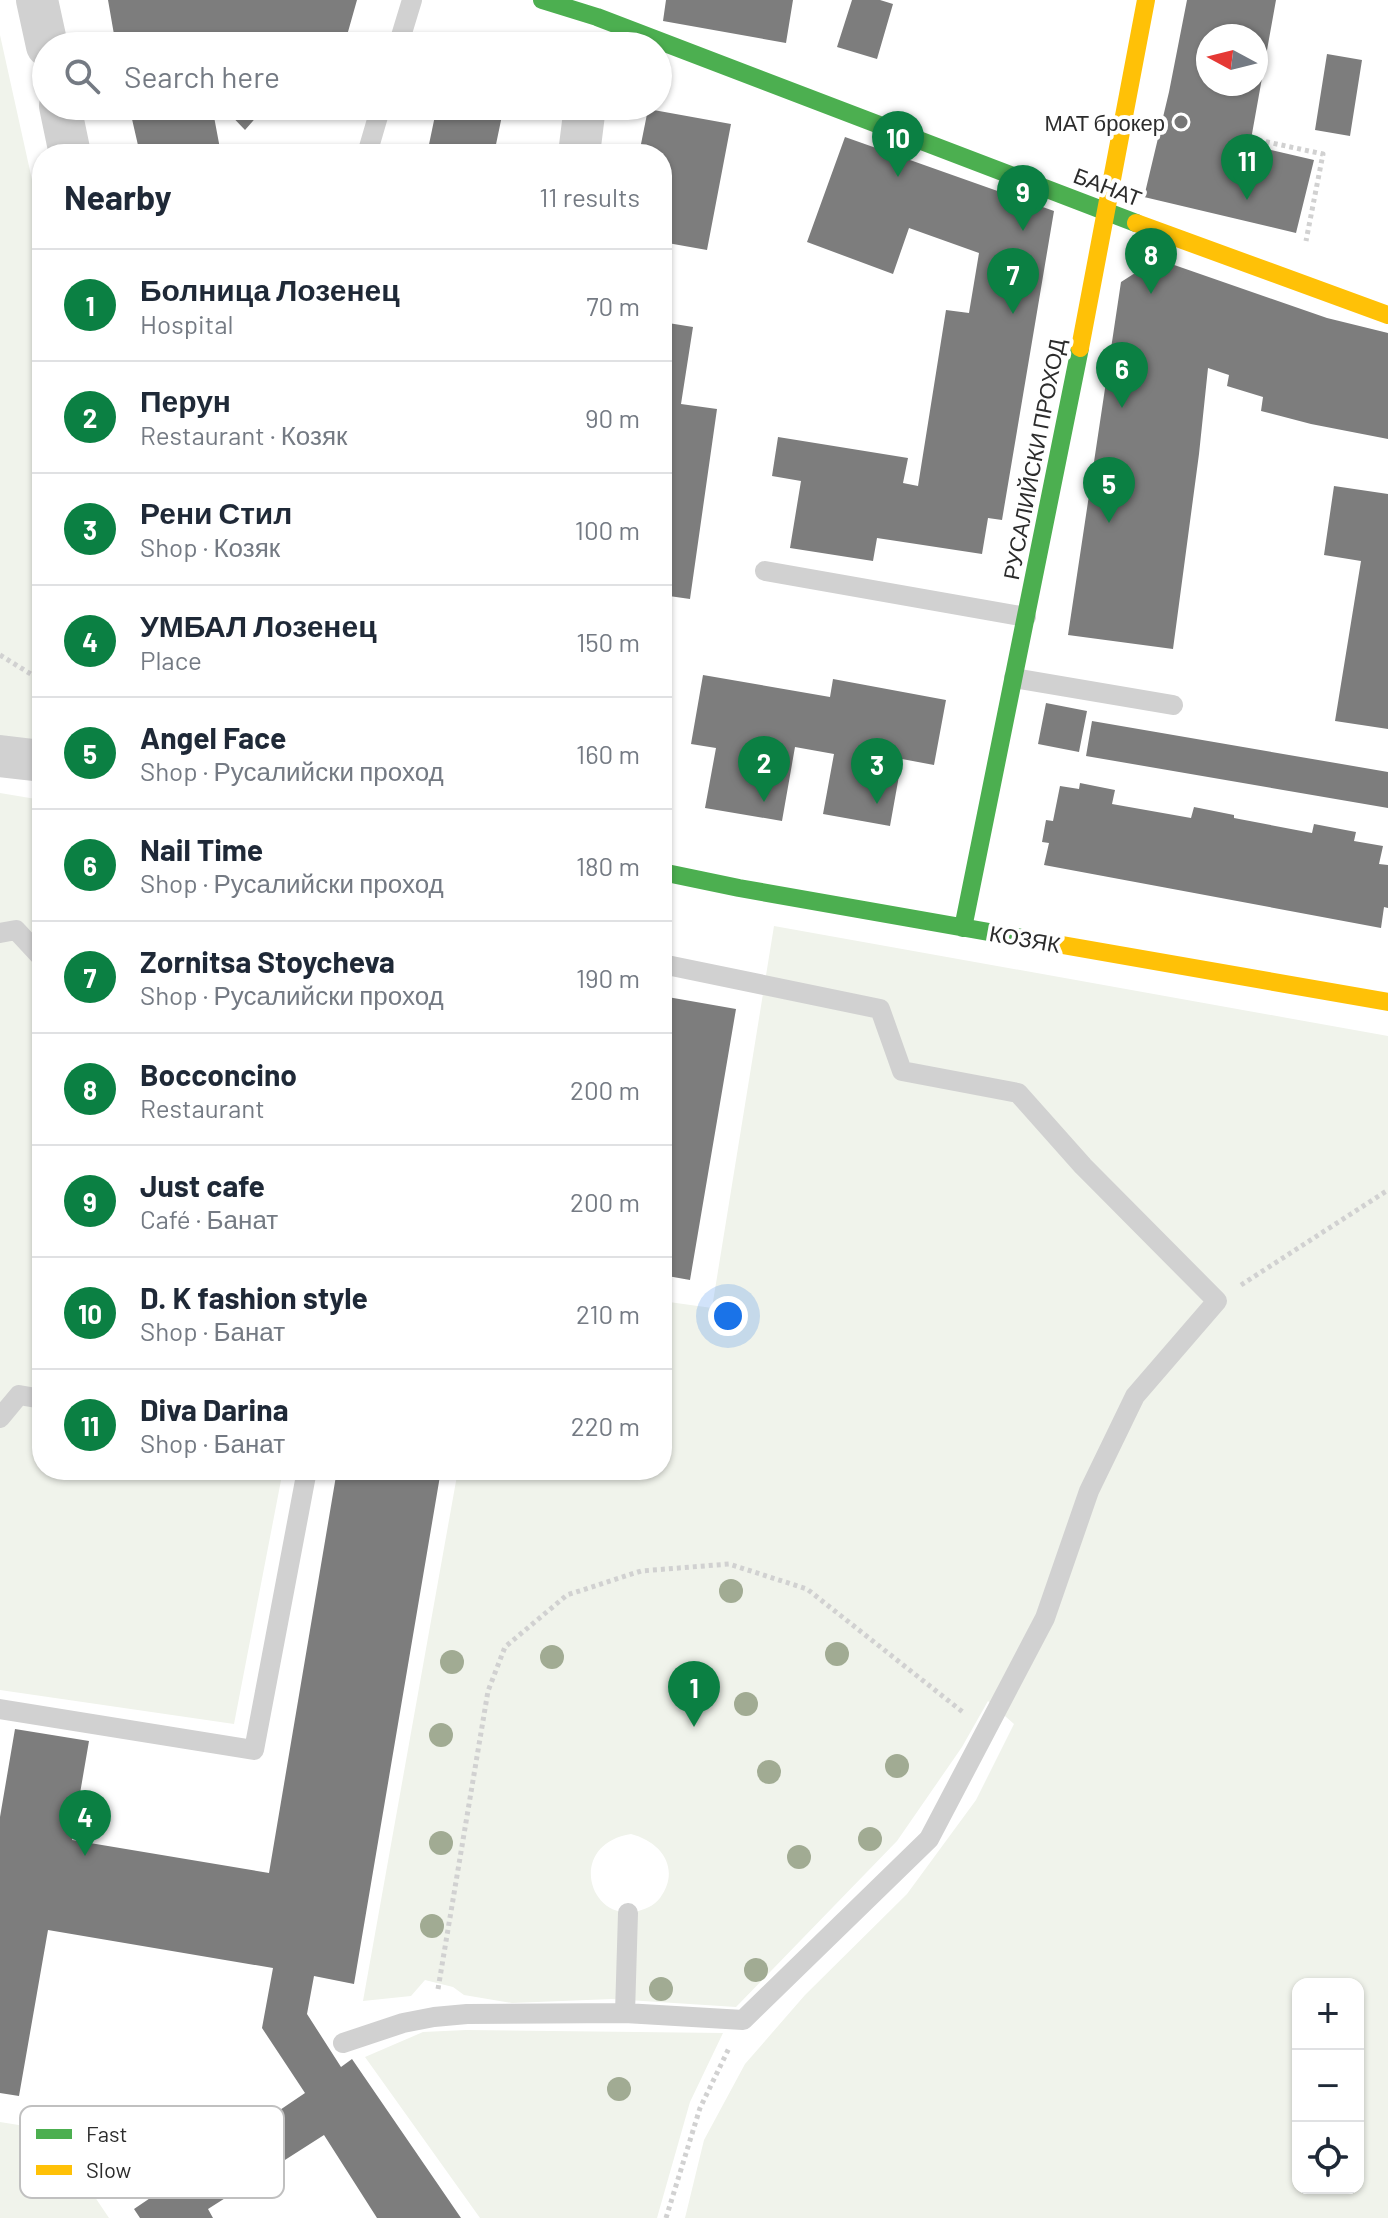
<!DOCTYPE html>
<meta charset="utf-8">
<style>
body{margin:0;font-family:Barlow,sans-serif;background:#f2f2f3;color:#1f2937}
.controls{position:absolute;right:24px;bottom:24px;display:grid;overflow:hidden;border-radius:16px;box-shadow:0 2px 6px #0004}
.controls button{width:72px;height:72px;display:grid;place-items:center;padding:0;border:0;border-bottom:2px solid #e0e1e3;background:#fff;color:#1f2937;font:40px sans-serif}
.compass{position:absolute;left:1196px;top:24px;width:72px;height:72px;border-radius:50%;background:#fff;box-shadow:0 2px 6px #0004;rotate:277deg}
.you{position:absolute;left:728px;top:1316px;width:28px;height:28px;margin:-20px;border:6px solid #fff;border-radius:50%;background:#1a73e8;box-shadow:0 0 0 12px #1a73e833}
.badge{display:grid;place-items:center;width:52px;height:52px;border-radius:50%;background:#0b8043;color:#fff;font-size:26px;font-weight:700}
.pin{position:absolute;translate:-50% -66px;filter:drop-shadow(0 2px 4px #0008)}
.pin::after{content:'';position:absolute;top:42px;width:28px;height:24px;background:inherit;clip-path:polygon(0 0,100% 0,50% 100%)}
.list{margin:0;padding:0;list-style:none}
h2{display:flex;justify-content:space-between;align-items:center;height:104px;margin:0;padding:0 32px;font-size:34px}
h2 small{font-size:26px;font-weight:400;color:#747a83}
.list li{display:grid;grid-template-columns:52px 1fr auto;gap:24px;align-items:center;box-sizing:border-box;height:112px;padding:0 32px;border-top:2px solid #e0e1e3}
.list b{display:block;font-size:30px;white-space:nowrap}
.list p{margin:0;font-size:26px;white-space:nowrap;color:#747a83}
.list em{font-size:26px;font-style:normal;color:#747a83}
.icon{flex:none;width:44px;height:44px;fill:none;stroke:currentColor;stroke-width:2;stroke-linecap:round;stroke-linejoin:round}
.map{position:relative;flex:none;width:1388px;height:2218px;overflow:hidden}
.search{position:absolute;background:#fff;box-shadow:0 2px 6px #0004;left:32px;top:32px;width:640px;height:88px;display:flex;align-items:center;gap:20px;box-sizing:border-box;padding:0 28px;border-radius:44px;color:#747a83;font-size:30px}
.panel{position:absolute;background:#fff;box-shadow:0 2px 6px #0004;left:32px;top:144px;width:640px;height:1336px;border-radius:32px}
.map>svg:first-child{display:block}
</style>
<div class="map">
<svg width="1388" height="2218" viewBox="0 0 1388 2218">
<rect width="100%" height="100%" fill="#fff"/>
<path fill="#f0f3eb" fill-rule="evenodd" d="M0 35 42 225V741L0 736Z
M0 793 42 800V1470H283L234 1724 0 1690Z
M774 926 1388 1036V2218H685L704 2140 745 2064 805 1995 907 1894 976 1800 1014 1724 988 1701 962 1747 897 1841 736 2007 612 1999 512 2003 464 1995 453 1987 425 1980 411 1996 363 2001 458 1470H662V1301L712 1308ZM631 1834C662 1842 681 1869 660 1898 654 1906 644 1910 634 1912 587 1919 568 1844 631 1834ZM1298 1984H1358V2188H1298Z
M466 2030 723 2033 690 2102 657 2218H480L365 2057 423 2032Z
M0 2122 50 2130 109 2218H0Z"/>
<path fill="#7d7d7d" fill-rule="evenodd" d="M108 0H357L344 46H116Z
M666 0H793L786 43 663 21Z
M852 0H880L893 4 877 59 837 47Z
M1187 0H1276L1250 145 1314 160 1296 233 1144 197 1169 92ZM1208 36H1256V84H1208Z
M1327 54 1362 60 1350 136 1315 130Z
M129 106H212L221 154H140Z
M222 106H266L245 130Z
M437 106H504L494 154H427Z
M648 109 731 124 707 250 662 242V154H639Z
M845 137 1054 211 1002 520 988 518 982 554 877 538 873 561 790 548 801 481 772 476 778 437 908 458 903 483 918 486 946 310 969 313 979 253 909 228 893 274 807 242Z
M1157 259 1327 318 1388 333V439L1311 424 1261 411 1263 397 1227 386 1229 375 1208 368 1199 454 1173 649 1068 635 1121 282Z
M662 322 693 327 681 404 717 409 690 599 662 595Z
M1334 486 1388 494V729L1335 721 1361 561 1324 555Z
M703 675 830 697 833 679 946 700 934 765 902 759 890 826 823 814 834 754 795 747 782 821 705 808 716 748 691 744Z
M1046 703 1087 711 1079 752 1038 744Z
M1092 721 1388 772V808L1086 756Z
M1080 783 1115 790 1112 804 1191 818 1194 807 1234 815V818L1312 833 1314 824 1356 832 1354 841 1383 846 1379 864 1388 865V908L1384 907 1381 928 1044 865 1049 843 1042 842 1046 820 1053 821 1060 786 1079 789Z
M662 996 736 1009 690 1280 662 1275Z
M337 1470H441L354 1984 314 1976 307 2014 341 2067 352 2059 461 2218H377L324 2135 208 2209 213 2218H140L134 2209 305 2093 262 2028 273 1968 48 1930 19 2096 0 2093V1817L15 1729 89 1741 72 1840 269 1873Z"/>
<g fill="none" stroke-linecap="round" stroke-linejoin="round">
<path stroke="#d1d1d1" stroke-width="5" stroke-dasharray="4 4" stroke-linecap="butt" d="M1258 140 1323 154 1306 241
M0 655 42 681
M1241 1285 1388 1190
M438 1989 488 1691 505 1647 567 1595 641 1571 729 1564 807 1589 964 1713
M666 2218 700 2108 730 2046"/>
<path stroke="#d1d1d1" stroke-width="20" d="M398 46 412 0
M367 154 381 106
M765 571 1026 617
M1014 678 1173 705
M0 933 16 930 42 958
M0 1418 19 1395 42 1399
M0 1709 254 1750 307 1470
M625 2013 628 1913
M343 2043 403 2023 434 2017 467 2014 625 2013 743 2020 929 1839 1045 1618 1089 1491 1135 1396 1217 1301 1083 1166 1018 1093 902 1071 880 1009 662 964"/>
<path stroke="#d1d1d1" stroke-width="42" d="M37 0 47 46
M60 106 70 154
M579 154 585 106
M0 756 42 761"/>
<path stroke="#4caf50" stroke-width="18" d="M542 0 597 17 1136 223
M662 872 739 888 1028 939
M963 928 1080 348"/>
<path stroke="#ffc107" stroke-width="18" d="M1136 223 1388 315
M1080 348 1146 0
M1028 939 1388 1002"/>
</g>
<g fill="#a1ab93">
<circle cx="731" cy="1591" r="12"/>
<circle cx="837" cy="1654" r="12"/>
<circle cx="552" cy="1657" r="12"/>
<circle cx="452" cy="1662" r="12"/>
<circle cx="746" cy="1704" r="12"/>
<circle cx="441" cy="1735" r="12"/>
<circle cx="897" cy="1766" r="12"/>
<circle cx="769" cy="1772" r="12"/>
<circle cx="870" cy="1839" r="12"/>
<circle cx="441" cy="1843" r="12"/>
<circle cx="799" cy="1857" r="12"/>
<circle cx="432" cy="1926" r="12"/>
<circle cx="756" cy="1970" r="12"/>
<circle cx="661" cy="1989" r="12"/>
<circle cx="619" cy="2089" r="12"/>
</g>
<circle fill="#767676" stroke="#fff" stroke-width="3" cx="1181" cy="122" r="8"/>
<g text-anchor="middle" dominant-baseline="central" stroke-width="8" stroke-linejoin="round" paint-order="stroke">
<g font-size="22" fill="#2c2c2c" stroke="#fff" text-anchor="end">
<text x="1165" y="122">МАТ брокер</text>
</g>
<g font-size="22" fill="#2c2c2c" stroke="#fff">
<text transform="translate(1108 186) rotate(21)">БАНАТ</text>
<text transform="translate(1033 459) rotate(-79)">РУСАЛИЙСКИ ПРОХОД</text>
<text transform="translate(1025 938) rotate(10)">КОЗЯК</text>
</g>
</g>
<rect x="20" y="2106" width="264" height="92" rx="12" fill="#fff" stroke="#c0c0c0" stroke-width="2"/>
<rect x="36" y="2129" width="36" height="10" fill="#4caf50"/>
<rect x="36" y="2165" width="36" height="10" fill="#ffc107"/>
<g font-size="22" fill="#2c2c2c">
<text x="86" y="2142">Fast</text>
<text x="86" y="2178">Slow</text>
</g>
</svg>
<div class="controls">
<button>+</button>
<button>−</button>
<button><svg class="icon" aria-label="locate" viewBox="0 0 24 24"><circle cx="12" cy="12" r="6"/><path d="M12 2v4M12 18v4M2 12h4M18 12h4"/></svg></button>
</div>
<svg class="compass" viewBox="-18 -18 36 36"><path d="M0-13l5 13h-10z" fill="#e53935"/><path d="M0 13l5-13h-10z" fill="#747a83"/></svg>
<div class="you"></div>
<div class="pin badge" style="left:694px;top:1727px">1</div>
<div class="pin badge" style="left:764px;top:802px">2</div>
<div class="pin badge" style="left:877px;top:804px">3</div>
<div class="pin badge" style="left:85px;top:1856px">4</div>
<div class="pin badge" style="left:1109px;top:523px">5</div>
<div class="pin badge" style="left:1122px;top:408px">6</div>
<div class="pin badge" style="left:1013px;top:314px">7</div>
<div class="pin badge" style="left:1151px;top:294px">8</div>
<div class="pin badge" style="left:1023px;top:231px">9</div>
<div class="pin badge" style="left:898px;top:177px">10</div>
<div class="pin badge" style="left:1247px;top:200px">11</div>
<div class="search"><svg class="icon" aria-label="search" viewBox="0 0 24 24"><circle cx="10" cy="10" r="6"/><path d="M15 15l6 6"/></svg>Search here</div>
<section class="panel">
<h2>Nearby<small>11 results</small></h2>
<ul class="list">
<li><span class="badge">1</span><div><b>Болница Лозенец</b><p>Hospital</p></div><em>70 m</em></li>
<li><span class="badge">2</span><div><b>Перун</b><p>Restaurant · Козяк</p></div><em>90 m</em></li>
<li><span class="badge">3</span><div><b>Рени Стил</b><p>Shop · Козяк</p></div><em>100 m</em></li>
<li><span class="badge">4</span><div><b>УМБАЛ Лозенец</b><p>Place</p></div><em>150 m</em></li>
<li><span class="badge">5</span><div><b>Angel Face</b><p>Shop · Русалийски проход</p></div><em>160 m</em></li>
<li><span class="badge">6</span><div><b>Nail Time</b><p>Shop · Русалийски проход</p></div><em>180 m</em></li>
<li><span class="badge">7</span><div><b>Zornitsa Stoycheva</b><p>Shop · Русалийски проход</p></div><em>190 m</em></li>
<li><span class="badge">8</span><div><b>Bocconcino</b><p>Restaurant</p></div><em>200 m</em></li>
<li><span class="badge">9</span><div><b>Just cafe</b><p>Café · Банат</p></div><em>200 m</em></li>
<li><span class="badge">10</span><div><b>D. K fashion style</b><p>Shop · Банат</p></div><em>210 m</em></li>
<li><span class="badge">11</span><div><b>Diva Darina</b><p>Shop · Банат</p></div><em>220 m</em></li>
</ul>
</section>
</div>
